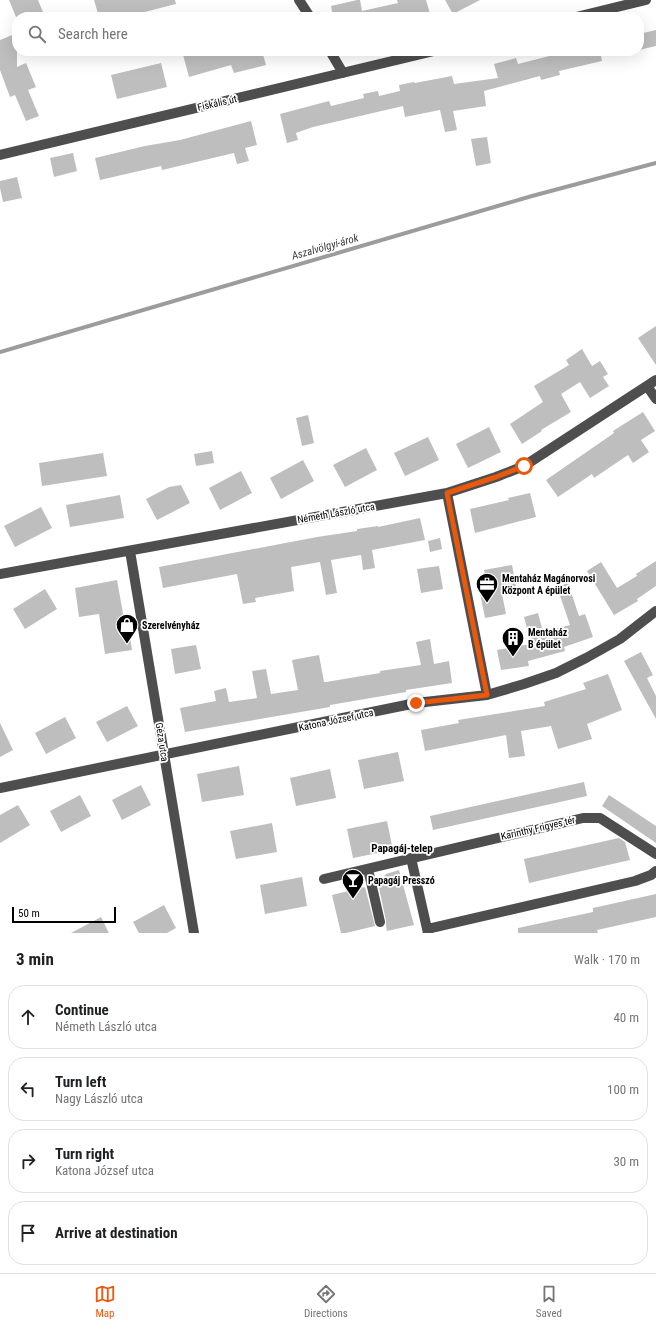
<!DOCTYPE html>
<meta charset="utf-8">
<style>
body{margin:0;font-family:"Roboto Condensed",sans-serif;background:#f2f2f2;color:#202124}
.scale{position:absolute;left:12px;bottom:10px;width:104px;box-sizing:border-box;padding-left:4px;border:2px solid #000;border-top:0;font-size:11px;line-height:14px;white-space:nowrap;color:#000;-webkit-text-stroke:3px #fff;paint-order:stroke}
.stop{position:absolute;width:12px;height:12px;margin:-9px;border:3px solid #ea580c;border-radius:50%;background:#fff}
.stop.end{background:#ea580c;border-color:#fff;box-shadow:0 1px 4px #0008}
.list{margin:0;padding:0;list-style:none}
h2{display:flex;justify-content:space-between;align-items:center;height:52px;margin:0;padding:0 16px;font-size:17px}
h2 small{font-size:13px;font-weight:400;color:#757577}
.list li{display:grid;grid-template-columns:26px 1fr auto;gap:12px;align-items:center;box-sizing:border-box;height:64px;margin:0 8px 8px;padding:0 8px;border:1px solid #e0e0e0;border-radius:16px}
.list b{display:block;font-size:15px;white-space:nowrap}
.list p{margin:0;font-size:13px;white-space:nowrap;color:#757577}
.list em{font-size:13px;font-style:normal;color:#757577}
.icon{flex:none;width:22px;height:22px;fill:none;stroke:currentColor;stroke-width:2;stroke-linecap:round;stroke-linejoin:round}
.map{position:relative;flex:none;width:656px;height:933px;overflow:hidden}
.search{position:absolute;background:#fff;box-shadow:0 4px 16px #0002;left:12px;right:12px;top:12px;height:44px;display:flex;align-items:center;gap:10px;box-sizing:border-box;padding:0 14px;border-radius:16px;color:#757577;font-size:15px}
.sheet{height:340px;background:#fff}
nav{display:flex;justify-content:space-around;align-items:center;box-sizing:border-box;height:56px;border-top:1px solid #e0e0e0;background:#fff;font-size:11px;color:#757577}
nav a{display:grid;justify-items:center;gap:2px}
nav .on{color:#ea580c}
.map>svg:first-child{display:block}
</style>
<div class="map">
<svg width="656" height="933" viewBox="0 0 656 933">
<rect width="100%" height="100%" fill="#fff"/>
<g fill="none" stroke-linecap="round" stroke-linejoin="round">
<path stroke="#9c9c9c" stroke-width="4" d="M0 352 532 196 656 163"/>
</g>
<path fill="#bebebe" d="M9 0H38L45 17H16Z
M94 0H175L176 4 125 17H99Z
M357 0H360L362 11 398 3 397 0H426L431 17H333L331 6Z
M445 0H480L453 14Z
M656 30V46L639 50V34Z
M17 33V67L26 63 36 87 28 90 39 116 26 121 15 95 10 97 0 70V40Z
M182 51H262L266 65 234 73 231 65 189 77Z
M569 51H600L602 61 559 71 560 75 541 80 540 76 484 91 486 106 453 111 457 130 445 132 440 110 405 117 403 106 313 127 296 133 298 140 287 143 280 114 329 101 331 106 364 98 363 94 378 91 379 96 400 91 399 85 414 82 415 83 452 76 454 84 498 78 494 64 516 58 518 64Z
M161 63 167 87 117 99 111 75Z
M251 121 257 145 245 148 249 161 237 164 234 153 162 170 161 166 100 180 95 158 145 146 180 140Z
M487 137 491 163 476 166 471 139Z
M73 153 77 171 54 177 50 158Z
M17 177 22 198 3 202 0 188V181Z
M656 326V365L638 338Z
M582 349 592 366 600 361 608 374 603 377 609 386 590 398 580 382 561 394 571 412 541 430 542 431 522 444 510 424 543 402 534 386 569 365 566 360Z
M643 412 655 431 641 440 649 452 633 463 628 455 594 478 592 474 558 497 546 480 614 433 613 431Z
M308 415 314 443 302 446 296 418Z
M489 427 501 452 468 468 456 444Z
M428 437 439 460 405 476 394 453Z
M366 448 377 470 345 487 333 465Z
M212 451 214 463 196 466 194 454Z
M103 453 107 476 42 486 39 463Z
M303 460 314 481 281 499 270 478Z
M241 471 252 493 220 510 209 488Z
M181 485 190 503 157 520 146 499 169 487Z
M530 493 536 517 475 533 470 509 509 500 508 498Z
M120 495 124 518 70 527 66 505Z
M41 507 52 528 15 547 4 526Z
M420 518 425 540 372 550 375 568 363 570 361 555 331 560 337 593 326 595 320 562 291 567 294 591 255 598 256 602 243 604 237 574 163 588 159 567 317 537 357 531V529L378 526V527Z
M440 538 442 549 430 552 428 541Z
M656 561V586L637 599 638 601 614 615 587 571 601 562 617 588 637 576 636 574Z
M512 565 516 586 501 589 506 614 485 618 480 593 488 591 484 570Z
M439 566 443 589 421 593 417 569Z
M117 580 124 619 127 618 132 650 105 654 99 614 79 617 75 588Z
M568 583 579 616 585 614 593 637 564 647 565 651 528 661 529 666 501 670 497 650 531 644 524 617 538 613 543 632 570 625 557 587Z
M45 589 57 609 25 629 13 609Z
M430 639 434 664 449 661 452 683 406 690V692L330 705V707L185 732 180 708 216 701 214 691 226 688 229 702 257 698 252 671 266 669 271 694 298 690 292 660 319 655 324 682H326L380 673V671L421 665 416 642Z
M196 645 201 669 175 674 171 649Z
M641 652 653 675 647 678 656 696V719L624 661Z
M608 674 622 710 587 724 592 739 558 749 551 726 521 731 525 756 509 758 506 735 425 751 421 730 459 723 458 720 545 706 544 702 586 689 583 683Z
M127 706 138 726 107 742 96 722Z
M65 717 76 738 46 754 35 733Z
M0 723 13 750 0 757Z
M398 752 404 781 364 789 358 760Z
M239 766 244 795 202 802 197 774Z
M330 769 336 798 296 806 290 778Z
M584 782 587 796 433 830 430 816Z
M141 785 151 805 122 820 112 800Z
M80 795 91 816 61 832 50 811Z
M609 795 656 826V843L602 806Z
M18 805 30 825 0 843V815Z
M387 821 393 850 353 858 347 829Z
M272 823 277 852 236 859 230 831Z
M619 838 625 842 630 860 529 883 524 859Z
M399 870 414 925 387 931 386 925V921L378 883 386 874Z
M302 877 307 906 265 914 260 885Z
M365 887 375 926 346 933H341L332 895Z
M656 894V917L597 930 598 933H518V928L593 912V908Z
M164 905 176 928 167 933H139L133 922Z
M101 917 109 933H71Z"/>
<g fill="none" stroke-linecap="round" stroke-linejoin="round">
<path stroke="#4e4e4e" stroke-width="10" d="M299 0 310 17
M576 17 646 0
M330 51 343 73
M0 155 434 51
M647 386 656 399
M447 493 487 695
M130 551 194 933
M0 574 447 493 496 477 524 466 656 380
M0 788 416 703 487 695 524 684 556 673 586 658 620 639 656 611
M411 858 428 933
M368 869 380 922
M324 879 583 818H600L656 854
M427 929 635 881 651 875 656 871"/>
</g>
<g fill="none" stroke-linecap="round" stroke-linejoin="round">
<path stroke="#ea580c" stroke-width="5" d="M416 703 487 695 447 493 496 477 524 466"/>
</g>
<defs>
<g id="office-pin" transform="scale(1.15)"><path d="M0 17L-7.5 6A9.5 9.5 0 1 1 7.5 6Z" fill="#000" stroke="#fff"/><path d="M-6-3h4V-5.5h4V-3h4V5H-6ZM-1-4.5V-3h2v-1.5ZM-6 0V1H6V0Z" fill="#fff"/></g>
<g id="shop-pin" transform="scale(1.15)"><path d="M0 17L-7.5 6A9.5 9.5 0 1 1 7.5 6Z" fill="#000" stroke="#fff"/><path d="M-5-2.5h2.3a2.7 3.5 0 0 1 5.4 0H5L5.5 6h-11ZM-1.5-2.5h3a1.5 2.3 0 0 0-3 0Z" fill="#fff"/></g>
<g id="building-pin" transform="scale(1.15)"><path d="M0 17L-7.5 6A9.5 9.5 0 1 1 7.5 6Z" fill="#000" stroke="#fff"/><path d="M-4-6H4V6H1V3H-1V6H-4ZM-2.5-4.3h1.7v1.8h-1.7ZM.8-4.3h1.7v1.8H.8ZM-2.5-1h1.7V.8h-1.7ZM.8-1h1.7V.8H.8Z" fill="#fff"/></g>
<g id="bar-pin" transform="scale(1.15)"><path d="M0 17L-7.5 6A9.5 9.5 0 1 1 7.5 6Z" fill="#000" stroke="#fff"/><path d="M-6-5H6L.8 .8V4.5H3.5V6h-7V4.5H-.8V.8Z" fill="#fff"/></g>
</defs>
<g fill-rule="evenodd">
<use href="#office-pin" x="487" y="584"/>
<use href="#shop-pin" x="127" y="625"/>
<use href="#building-pin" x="513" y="638"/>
<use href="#bar-pin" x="353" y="880"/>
</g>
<g text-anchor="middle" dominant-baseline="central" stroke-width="3.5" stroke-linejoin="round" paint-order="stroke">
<g font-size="10" fill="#000" stroke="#fff">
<text transform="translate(217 103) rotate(-13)">Fiskális út</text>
<text transform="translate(336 513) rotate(-10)">Németh László utca</text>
<text transform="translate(336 720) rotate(-12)">Katona József utca</text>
<text transform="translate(162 742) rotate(81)">Géza utca</text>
<text transform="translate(538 828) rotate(-13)">Karinthy Frigyes tér</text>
</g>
<g font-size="10" font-weight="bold" fill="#000" stroke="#fff" text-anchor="start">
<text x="502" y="578">Mentaház Magánorvosi<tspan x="502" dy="12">Központ A épület</tspan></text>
<text x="142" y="625">Szerelvényház</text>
<text x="528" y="632">Mentaház<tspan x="528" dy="12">B épület</tspan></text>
<text x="368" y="880">Papagáj Presszó</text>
</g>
<g font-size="11" font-style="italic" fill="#3d3d3d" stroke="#fff">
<text transform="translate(325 247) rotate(-16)">Aszalvölgyi-árok</text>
</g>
<g font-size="11" font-weight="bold" fill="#000" stroke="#fff">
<text x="402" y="848">Papagáj-telep</text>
</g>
</g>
</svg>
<div class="scale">50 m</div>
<div class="stop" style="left:524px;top:466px"></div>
<div class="stop end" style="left:416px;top:703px"></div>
<div class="search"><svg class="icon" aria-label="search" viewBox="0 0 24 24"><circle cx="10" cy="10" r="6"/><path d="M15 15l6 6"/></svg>Search here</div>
</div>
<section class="sheet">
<h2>3 min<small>Walk · 170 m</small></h2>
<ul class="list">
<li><svg class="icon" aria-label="ahead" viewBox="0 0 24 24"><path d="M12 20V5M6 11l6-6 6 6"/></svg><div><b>Continue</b><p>Németh László utca</p></div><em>40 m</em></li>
<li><svg class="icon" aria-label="left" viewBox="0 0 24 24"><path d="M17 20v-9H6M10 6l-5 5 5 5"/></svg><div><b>Turn left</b><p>Nagy László utca</p></div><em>100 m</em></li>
<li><svg class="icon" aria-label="right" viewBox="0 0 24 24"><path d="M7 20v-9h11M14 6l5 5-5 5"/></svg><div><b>Turn right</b><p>Katona József utca</p></div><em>30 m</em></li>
<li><svg class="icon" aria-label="arrive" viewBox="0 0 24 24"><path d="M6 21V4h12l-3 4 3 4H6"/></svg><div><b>Arrive at destination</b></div></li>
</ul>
</section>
<nav>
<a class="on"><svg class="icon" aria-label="map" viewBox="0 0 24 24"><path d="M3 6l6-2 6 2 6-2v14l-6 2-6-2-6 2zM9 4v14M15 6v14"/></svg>Map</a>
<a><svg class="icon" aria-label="directions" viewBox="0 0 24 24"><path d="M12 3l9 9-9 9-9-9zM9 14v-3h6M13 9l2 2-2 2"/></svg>Directions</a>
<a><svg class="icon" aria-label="saved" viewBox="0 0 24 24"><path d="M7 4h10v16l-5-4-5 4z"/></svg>Saved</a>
</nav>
